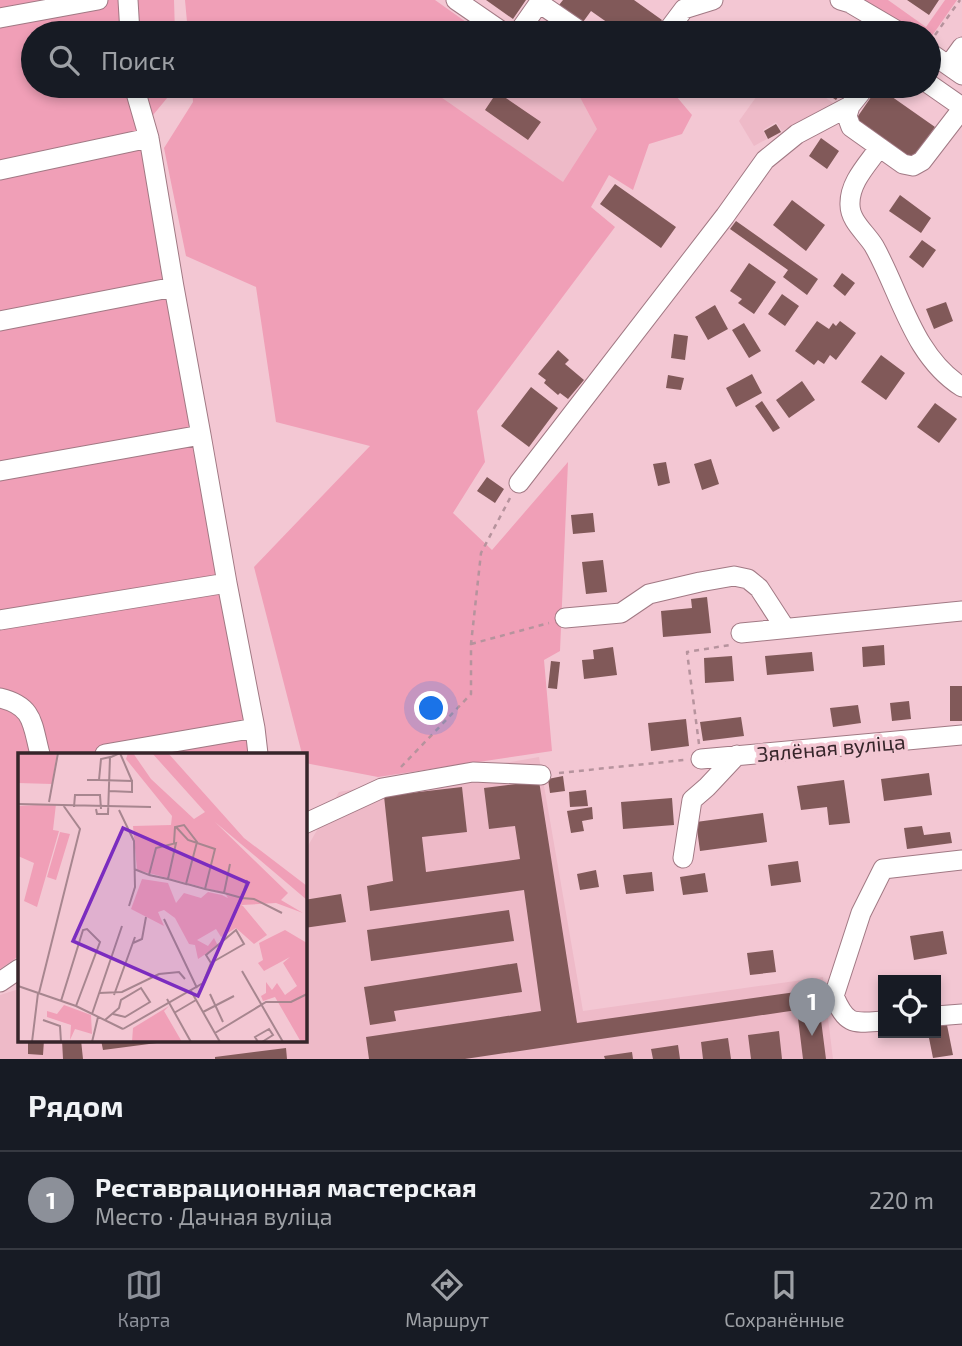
<!DOCTYPE html>
<html lang="ru">
<meta charset="utf-8">
<style>
body{margin:0;font-family:"Exo 2",sans-serif;background:#242831;color:#f1f3f6}
.controls{position:absolute;right:21px;bottom:21px;display:grid;overflow:hidden;border-radius:0px;box-shadow:0 4px 10px #0003}
.controls button{width:63px;height:63px;display:grid;place-items:center;padding:0;border:0;border-bottom:2px solid #363941;background:#171b24;color:#f1f3f6;font:35px sans-serif}
.you{position:absolute;left:432px;top:709px;width:24px;height:24px;margin:-18px;border:5px solid #fff;border-radius:50%;background:#1a73e8;box-shadow:0 0 0 10px #1a73e833}
.badge{display:grid;place-items:center;width:46px;height:46px;border-radius:50%;background:#8c9099;color:#fff;font-size:23px;font-weight:700}
.pin{position:absolute;translate:-50% -58px;filter:drop-shadow(0 2px 4px #0008)}
.pin::after{content:'';position:absolute;top:37px;width:24px;height:21px;background:inherit;clip-path:polygon(0 0,100% 0,50% 100%)}
.list{margin:0;padding:0;list-style:none}
h2{display:flex;justify-content:space-between;align-items:center;height:91px;margin:0;padding:0 28px;font-size:30px}
h2 small{font-size:23px;font-weight:400;color:#9ea1a6}
.list li{display:grid;grid-template-columns:46px 1fr auto;gap:21px;align-items:center;box-sizing:border-box;height:98px;padding:0 28px;border-top:2px solid #363941}
.list b{display:block;font-size:26px;white-space:nowrap}
.list p{margin:0;font-size:23px;white-space:nowrap;color:#9ea1a6}
.list em{font-size:23px;font-style:normal;color:#9ea1a6}
.icon{flex:none;width:38px;height:38px;fill:none;stroke:currentColor;stroke-width:2;stroke-linecap:round;stroke-linejoin:round}
.map{position:relative;flex:none;width:962px;height:1059px;overflow:hidden}
.search{position:absolute;background:#171b24;box-shadow:0 4px 10px #0003;left:21px;right:21px;top:21px;height:77px;display:flex;align-items:center;gap:18px;box-sizing:border-box;padding:0 24px;border-radius:38px;color:#9ea1a6;font-size:26px}
.sheet{height:189px;background:#171b24}
nav{display:flex;justify-content:space-around;align-items:center;box-sizing:border-box;height:98px;border-top:2px solid #363941;background:#171b24;font-size:19px;color:#9ea1a6}
nav a{display:grid;justify-items:center;gap:4px}
nav .on{color:#8c9099}
.map>svg:first-child{display:block}
</style>
<div class="map">
<svg width="962" height="1059" viewBox="0 0 962 1059">
<rect width="100%" height="100%" fill="#f3c7d3"/>
<path fill="#eebac8" d="M378 86H643L555 211Z
M764 86H810L833 103 782 131 776 122 763 130 767 139 754 146 739 121Z
M539 757 583 1011 823 977 833 1059H0V995L19 989V1040H304L305 851 339 792Z"/>
<path fill="#f09fb7" d="M0 0H174L175 33H33V86H177L139 132 250 754H19V956L0 969Z
M185 0H435L466 22 458 33H188Z
M858 0H888L926 27 945 0H957L929 40V33H916Z
M192 86H425L563 182 597 129 574 86H648L671 90 692 115 682 134 649 144 633 190 609 175 591 207 615 227 477 411 485 462 453 513 492 550 568 462 560 651 544 660 552 751 378 777 305 763 304 754H302L254 567 370 446 276 422 256 287 186 256 164 148 193 102Z"/>
<path fill="#815959" d="M486 0H526L513 19Z
M563 0H634L662 20 653 33H616L618 30 591 11 583 22 559 5Z
M907 0H939L929 15Z
M824 86H846L836 100 821 90Z
M878 87 935 127 912 159 856 119Z
M497 92 541 122 528 140 485 110Z
M776 124 781 132 768 139 764 131Z
M821 138 839 151 827 169 809 156Z
M615 184 676 227 661 248 600 204Z
M900 195 931 218 921 233 889 211Z
M792 200 825 225 806 251 773 225Z
M736 221 818 279 807 295 783 277 788 270 730 229Z
M922 240 936 250 923 268 909 257Z
M749 263 776 282 754 314 738 303 742 299 730 291Z
M842 273 855 283 845 296 833 286Z
M782 294 799 306 785 326 768 314Z
M946 302 953 321 934 329 926 309Z
M715 305 728 329 708 340 695 317Z
M817 321 829 329 833 323 836 326 840 321 856 333 836 360 830 355 824 364 818 360 814 365 795 351Z
M744 323 761 351 749 358 732 330Z
M674 334 688 336 685 360 671 358Z
M558 350 569 360 565 364 584 380 568 399 560 393 558 395 544 383 546 380 538 374Z
M881 355 905 373 886 400 861 382Z
M752 374 762 393 736 407 726 388Z
M668 375 684 378 681 390 666 388Z
M802 381 815 400 789 418 776 400Z
M531 387 558 408 529 447 501 426Z
M762 401 780 428 773 432 755 406Z
M935 403 957 419 939 443 917 427Z
M711 459 719 484 702 490 694 464Z
M666 462 670 483 658 486 653 464Z
M487 477 504 489 495 503 477 491Z
M593 513 595 532 573 534 571 515Z
M603 560 607 592 586 594 582 562Z
M707 597 711 633 663 637 661 611 692 608 691 599Z
M884 645 885 665 863 667 862 647Z
M613 647 617 675 584 679 582 660 594 659 593 650Z
M812 652 814 671 767 675 765 656Z
M732 656 734 681 705 683 704 658Z
M551 661 560 662 557 689 548 688Z
M950 686H962V721H950Z
M909 701 911 719 892 721 890 703Z
M858 705 861 723 833 727 830 708Z
M741 717 744 736 703 741 700 722Z
M686 719 689 746 651 751 648 723Z
M929 773 932 795 884 801 881 779Z
M563 776 565 791 550 793 548 779Z
M844 780 850 823 829 825 827 807 801 810 797 786Z
M539 781 577 1023 817 989 826 1059H803L797 1010 465 1059H369L366 1037 541 1011 524 890 370 911 367 886 393 881 384 796 462 787 467 832 422 837 426 872 520 859 515 826 489 829 484 788Z
M586 790 588 806 570 807 569 792Z
M672 798 674 825 623 829 621 802Z
M592 807 593 819 582 821 584 831 571 833 567 811Z
M763 813 767 842 700 851 696 822Z
M922 826 924 835 950 832 952 843 907 849 904 828Z
M798 861 801 882 771 886 768 865Z
M596 870 599 887 580 890 577 874Z
M652 872 654 891 626 894 623 875Z
M705 873 708 892 683 895 680 877Z
M341 894 346 922 304 928V900Z
M509 910 514 941 371 961 367 930Z
M943 931 947 954 914 960 910 936Z
M773 950 776 972 750 975 747 953Z
M517 963 522 992 394 1011 396 1021 370 1025 364 987Z
M947 1025 953 1055 933 1058 928 1033H936V1027Z
M779 1031 782 1059H751L748 1035Z
M728 1038 731 1059H703L701 1042Z
M28 1040H44L43 1055 28 1054Z
M62 1040H81L83 1059H63Z
M101 1040H172V1041L103 1050Z
M678 1045 680 1059H653L651 1049Z
M286 1048 287 1059H215V1057Z
M632 1052 633 1059H605L604 1056Z"/>
<g fill="none" stroke-linecap="round" stroke-linejoin="round">
<g stroke="#a17984" stroke-width="21">
<path id="minor" d="M128 0 130 33
M456 0 504 33
M840 0 850 3 901 33
M0 18 98 0
M518 33 539 3 583 33
M666 33 684 9 713 0
M929 52 962 75
M949 65 962 47
M929 84 962 107
M134 86 149 138
M866 86 850 106 847 116 851 127 903 164 913 166 922 161 962 109
M879 148C867 165 849 183 850 205 850 221 866 233 874 246 901 294 913 356 962 387
M0 170 149 138 174 287
M0 321 174 287 201 435
M0 471 201 435 227 583
M519 483 725 216 765 160 797 134 850 106
M565 618 621 613 649 594 700 582 734 576 748 579 759 588 785 628
M0 620 227 583 255 728 258 754
M741 633 962 611
M0 698C34 706 32 724 40 754
M105 754 255 728
M701 759 962 735
M304 824 382 788 473 772 541 775
M683 858 692 800 707 787 737 755
M0 982 19 969
M936 1016 962 1014
M883 1021C853 1023 847 1026 834 996L861 913 883 869 962 860"/>
</g>
<path stroke="#b6939d" stroke-width="2.5" stroke-dasharray="5 5" stroke-linecap="butt" d="M935 35 960 0
M471 644 549 623
M699 744 687 652 730 645
M401 767 471 694V644L481 553 510 498
M559 773 684 760"/>
<use href="#minor" stroke="#fff" stroke-width="19"/>
</g>
<g text-anchor="middle" dominant-baseline="central" stroke-width="7" stroke-linejoin="round" paint-order="stroke">
<g font-size="21" fill="#36252a" stroke="#f3c7d3">
<text transform="translate(831 747) rotate(-5)">Зялёная вуліца</text>
</g>
</g>
<g transform="translate(18 753)">
<rect width="289" height="289" fill="#f3c7d3"/>
<path d="M0 0H39L34 31 0 30ZM110 0H115L133 26 176 66 187 59 134 0H150L226 85 289 133V147L197 69 270 140 263 147 285 160 258 150 224 152 211 147 207 140 119 117 115 73 153 72 154 63 108 6ZM38 51 35 77 41 78 19 154 6 148 16 110 0 103V53ZM42 79 52 81 38 127 29 124ZM124 126 150 130 158 150 166 140 183 145 190 139 204 142 225 153 249 182 236 191 218 175 203 184 198 176 179 187 190 193 196 185 200 193 180 206 177 192 171 191 157 165 146 157 140 159 146 173 113 156ZM267 177 289 190V289H283L257 244 245 248 243 243 248 240V229L254 237 259 230 267 242 279 233 265 210 272 204 246 218 240 210 245 207 241 190ZM46 252 73 262 74 281 57 276 52 287 53 272 29 264V258L39 261ZM151 253 146 258 164 289H114L115 275Z" fill="#f09fb7"/>
<path fill="none" stroke="#a7868f" stroke-width="2" d="M93 4 102 0 114 28M69 27H81L83 6 92 4 90 61H79L78 56M81 27 114 28V39L91 38M31 49 40 0M0 51 133 54M56 54 57 42H82L83 56M101 57 116 88 117 134 111 153M158 74 170 87 197 96 187 136 169 131M116 116 131 122 138 95 158 90 150 126 131 122M150 126 168 131 179 89 166 72 157 74 156 90M187 136 206 140 212 111M206 140 224 145 229 127M224 145 236 146 264 160M146 166 179 235M115 190 124 186 128 164M224 218 265 289M0 233 58 253 105 276M173 238 202 289M21 240 62 76 45 52M81 240 104 239 141 221 161 219 167 226M192 241 205 269M96 242 117 184M149 246 173 289M43 248 65 177 69 176 82 189 58 253M185 259 216 243M156 260 178 247M74 261 104 173M25 267 42 273 43 289M87 267 101 255 103 247 123 235 132 249 107 264 95 261M105 276 185 230 193 210 188 202 218 177 226 191 193 210M197 280 248 249H273L289 241M14 289 20 240M74 289 80 264M240 289 237 284 251 276 255 282 244 289"/>
<path fill="#7b2cbf" fill-opacity="0.15" stroke="#7b2cbf" stroke-width="3.5" d="M105 75 230 130 180 243 55 188Z"/>
<rect width="289" height="289" fill="none" stroke="#36252a" stroke-width="3.5"/>
</g>
</svg>
<div class="controls">
<button><svg class="icon" aria-label="locate" viewBox="0 0 24 24"><circle cx="12" cy="12" r="6"/><path d="M12 2v4M12 18v4M2 12h4M18 12h4"/></svg></button>
</div>
<div class="you"></div>
<div class="pin badge" style="left:812px;top:1036px">1</div>
<div class="search"><svg class="icon" aria-label="search" viewBox="0 0 24 24"><circle cx="10" cy="10" r="6"/><path d="M15 15l6 6"/></svg>Поиск</div>
</div>
<section class="sheet">
<h2>Рядом<small></small></h2>
<ul class="list">
<li><span class="badge">1</span><div><b>Реставрационная мастерская</b><p>Место · Дачная вуліца</p></div><em>220 m</em></li>
</ul>
</section>
<nav>
<a class="on"><svg class="icon" aria-label="map" viewBox="0 0 24 24"><path d="M3 6l6-2 6 2 6-2v14l-6 2-6-2-6 2zM9 4v14M15 6v14"/></svg>Карта</a>
<a><svg class="icon" aria-label="directions" viewBox="0 0 24 24"><path d="M12 3l9 9-9 9-9-9zM9 14v-3h6M13 9l2 2-2 2"/></svg>Маршрут</a>
<a><svg class="icon" aria-label="saved" viewBox="0 0 24 24"><path d="M7 4h10v16l-5-4-5 4z"/></svg>Сохранённые</a>
</nav>
